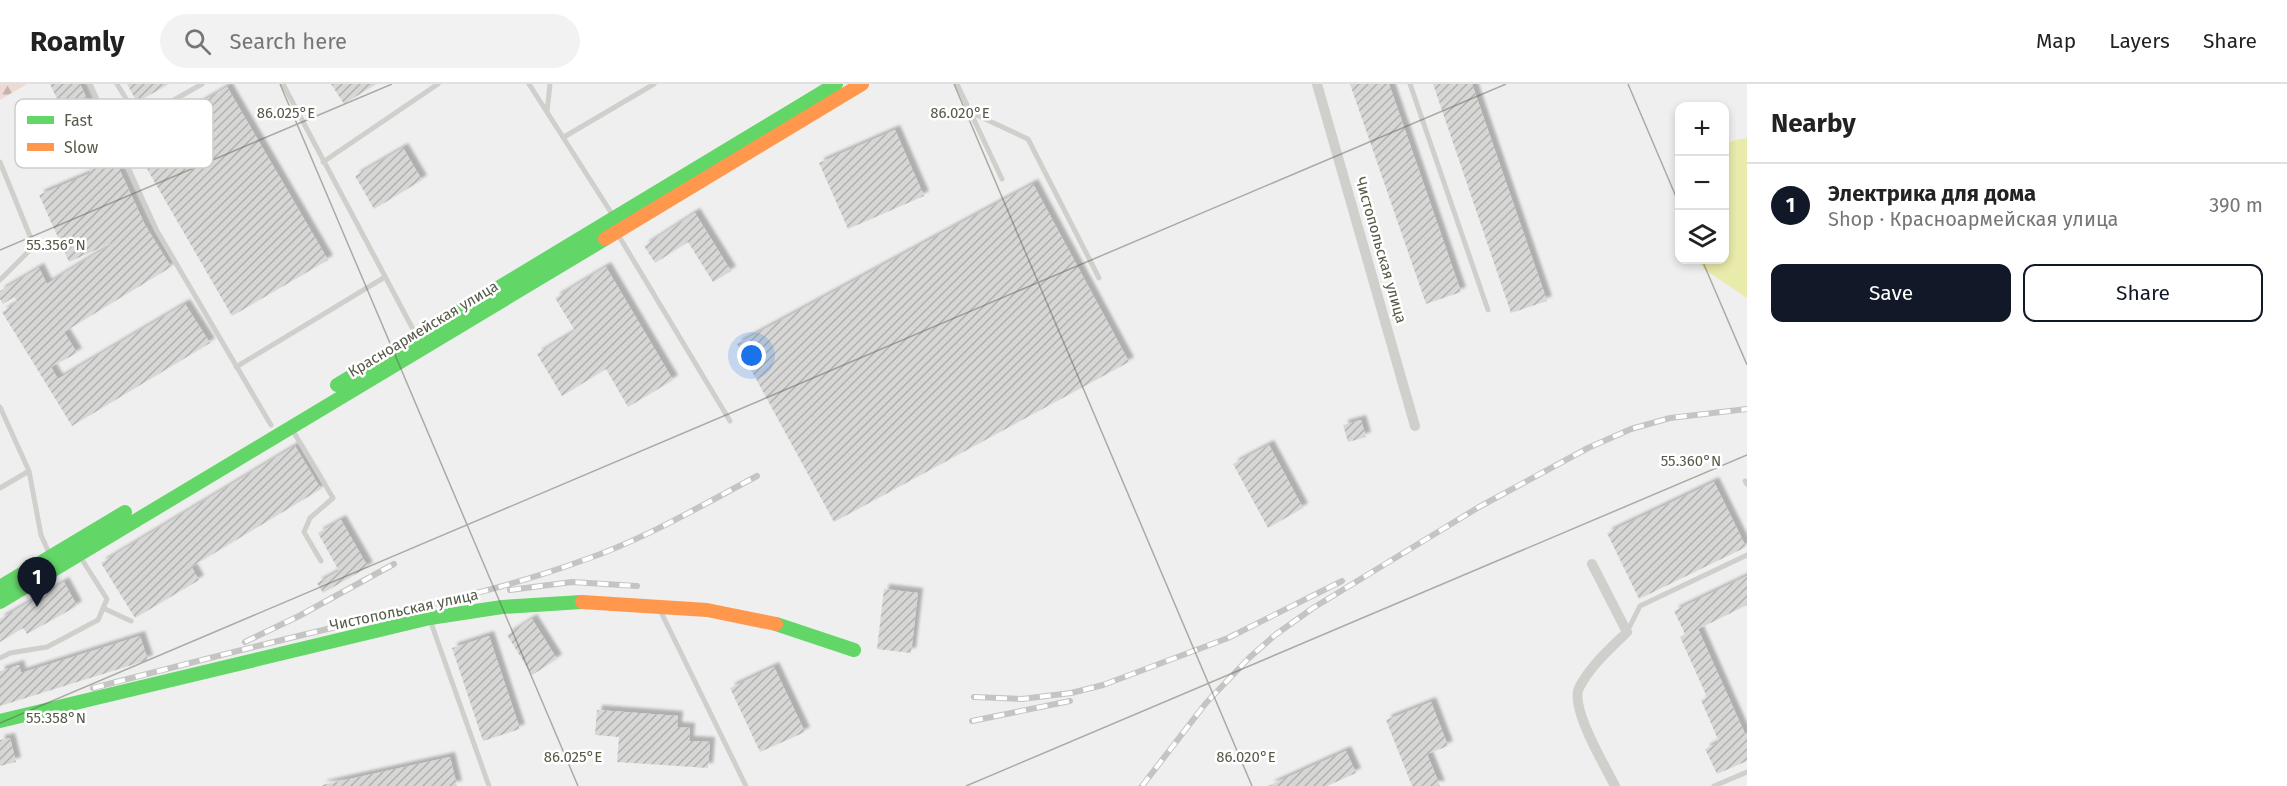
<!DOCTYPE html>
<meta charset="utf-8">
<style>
body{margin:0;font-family:"Fira Sans",sans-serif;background:#f2f2f2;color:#222}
.controls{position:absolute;right:18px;top:18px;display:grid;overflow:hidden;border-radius:12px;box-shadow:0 3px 9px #0003}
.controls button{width:54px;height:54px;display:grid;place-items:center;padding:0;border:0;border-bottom:2px solid #e0e0e0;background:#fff;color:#222;font:30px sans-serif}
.you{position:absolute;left:752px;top:272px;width:21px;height:21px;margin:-15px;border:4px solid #fff;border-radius:50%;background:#1a73e8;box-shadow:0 0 0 9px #1a73e833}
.badge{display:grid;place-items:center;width:39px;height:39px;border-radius:50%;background:#111827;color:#fff;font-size:20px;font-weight:700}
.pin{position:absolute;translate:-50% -50px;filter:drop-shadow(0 2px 3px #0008)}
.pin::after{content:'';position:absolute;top:32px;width:21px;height:18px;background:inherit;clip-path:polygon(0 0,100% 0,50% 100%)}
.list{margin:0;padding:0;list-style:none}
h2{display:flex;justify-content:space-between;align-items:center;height:78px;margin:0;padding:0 24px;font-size:26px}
h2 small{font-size:20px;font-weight:400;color:#767676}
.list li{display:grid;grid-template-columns:39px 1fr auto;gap:18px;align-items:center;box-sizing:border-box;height:84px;padding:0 24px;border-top:2px solid #e0e0e0}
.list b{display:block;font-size:22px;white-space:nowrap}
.list p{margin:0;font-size:20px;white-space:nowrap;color:#767676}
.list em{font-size:20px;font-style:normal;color:#767676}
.actions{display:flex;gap:12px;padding:18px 24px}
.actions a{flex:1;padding:14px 0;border:2px solid #111827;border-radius:12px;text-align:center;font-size:21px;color:#111827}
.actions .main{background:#111827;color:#fff}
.icon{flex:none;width:33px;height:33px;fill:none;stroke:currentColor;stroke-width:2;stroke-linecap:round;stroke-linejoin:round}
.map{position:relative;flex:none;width:1747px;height:702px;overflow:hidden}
header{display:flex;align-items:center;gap:36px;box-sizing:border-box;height:84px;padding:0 30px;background:#fff;border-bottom:2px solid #e0e0e0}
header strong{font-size:28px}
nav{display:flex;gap:33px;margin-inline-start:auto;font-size:21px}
.search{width:420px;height:54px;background:#f2f2f2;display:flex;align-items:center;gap:15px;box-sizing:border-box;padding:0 21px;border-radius:33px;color:#767676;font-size:22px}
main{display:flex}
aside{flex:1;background:#fff}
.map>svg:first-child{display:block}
</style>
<header>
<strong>Roamly</strong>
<div class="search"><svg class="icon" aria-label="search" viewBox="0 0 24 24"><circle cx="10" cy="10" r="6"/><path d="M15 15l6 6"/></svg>Search here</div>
<nav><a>Map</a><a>Layers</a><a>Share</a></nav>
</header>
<main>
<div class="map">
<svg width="1747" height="702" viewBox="0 0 1747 702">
<defs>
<pattern id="forest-firs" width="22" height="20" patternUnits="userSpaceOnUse" patternTransform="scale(1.5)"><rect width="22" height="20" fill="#eedad4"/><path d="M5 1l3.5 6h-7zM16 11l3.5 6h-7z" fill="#c4b4ae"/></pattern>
<pattern id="building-hatch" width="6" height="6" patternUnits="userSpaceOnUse" patternTransform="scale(1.5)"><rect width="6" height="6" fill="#d7d8d6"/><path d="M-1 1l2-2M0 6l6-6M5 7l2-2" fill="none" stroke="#b1b2af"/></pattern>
<filter id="shadow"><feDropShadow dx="5" dy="-5" stdDeviation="1.5" flood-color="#0004"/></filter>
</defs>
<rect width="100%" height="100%" fill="#efeff0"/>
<path fill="url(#forest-firs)" d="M0 0H27L0 16Z"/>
<path fill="#e9ebab" d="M1747 54V214L1704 185 1697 176H1724L1725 60 1735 56Z"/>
<path fill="url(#building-hatch)" filter="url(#shadow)" d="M50 0H80L145 141 171 183 64 248 77 269 51 283 58 295 185 220 210 259 72 342 2 228 18 218 14 213 3 220 0 215V207L39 184 47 200 120 155 69 178 39 111 91 89Z
M127 0H169L137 18Z
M331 0H376L344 20Z
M1350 0H1389L1461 208 1426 220Z
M1433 0H1472L1547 217 1511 229Z
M227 3 328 176 232 232 132 59Z
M895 46 924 112 848 145 819 79Z
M403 64 422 96 374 125 355 92Z
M1033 100 1129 278 834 438 737 260Z
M695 129 731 187 713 198 688 158 655 179 644 162Z
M606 183 673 296 628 323 606 285 562 312 537 270 575 247 555 214Z
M1361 336 1366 353 1348 358 1343 341Z
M1269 361 1303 424 1268 444 1233 380Z
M295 362 321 405 176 492 192 484 199 496 135 534 101 479Z
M1714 398 1746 463 1639 515 1607 449Z
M341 436 368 483 323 509 317 499 339 487 318 449Z
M1747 492V521L1698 545 1745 650 1747 649V677L1717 690 1705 665 1719 658 1701 616 1707 613 1680 553 1685 550 1674 527Z
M64 498 77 522 27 550 23 544 0 558V535Z
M884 505 918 509 911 569 877 565Z
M532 535 557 575 532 591 507 551Z
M140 552 148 576 0 622V587L19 581 21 589Z
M489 552 520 645 483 657 452 564Z
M774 583 805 648 760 668 730 604Z
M1431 618 1448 662 1427 670 1440 702H1412L1386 636Z
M597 626 678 632 677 643 690 644 689 657 710 658 708 684 617 678 619 653 595 651Z
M10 654 16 678 0 682V656Z
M1346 667 1356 689 1327 702H1268Z
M450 673 457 702H322V701Z"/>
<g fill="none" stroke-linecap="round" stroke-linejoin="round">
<path stroke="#cfd0cb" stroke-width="5" d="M90 0 157 147 271 341
M117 0 133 26 151 29 202 0
M283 0 415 249
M529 0 612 130
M957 0 1002 95
M1410 0 1488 226
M547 28 550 0
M970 28 1028 55 1099 194
M564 53 654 0
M0 78 34 162 0 196
M323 78 438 0
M617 149 730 337
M236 283 385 193
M0 323 29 387 41 451 50 471
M293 347 333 414 310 434 304 448 321 477
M1745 397 1747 400
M0 404 29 387
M103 524 131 537
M659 524 746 702
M430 536 489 702
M1627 548 1640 522 1747 471
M0 574 10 569 47 563 98 536 107 515 81 474
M1714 702 1747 688"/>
<path stroke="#cfd0cb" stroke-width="10" d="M1317 0 1415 342
M1592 480 1627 548C1610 565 1590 582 1579 604 1570 624 1605 682 1615 702"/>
<path stroke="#63d668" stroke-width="14" d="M337 301 836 0
M0 503 125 428
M0 518 605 155
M776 540 854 566
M0 637 430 534 502 523 582 518"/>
<path stroke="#ff974d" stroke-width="14" d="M605 155 862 0
M582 518 707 526 776 540"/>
<g stroke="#c4c5c2" stroke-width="6">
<path id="rail" d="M510 506 572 498 637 502
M245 558 299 532 394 480
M93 604C174 583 255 562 336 543 418 523 502 506 581 477 643 456 699 423 757 392
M974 613 1022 615 1071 609 1103 601 1228 554 1342 497
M972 637 1070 617
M1142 702 1206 619 1249 574 1275 551 1313 524 1479 423 1588 364 1631 345 1670 334 1747 325"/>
</g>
<use href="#rail" stroke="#fff" stroke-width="4" stroke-dasharray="11" stroke-linecap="butt"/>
</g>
<path fill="none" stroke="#555b47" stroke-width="1.5" stroke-opacity="0.45" d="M280 0 578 702M954 0 1252 702M1628 0 1680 122M0 166 392 0M1702 176 1747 281M0 639 1506 0M966 702 1747 371"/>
<g text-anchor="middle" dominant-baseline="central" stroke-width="5" stroke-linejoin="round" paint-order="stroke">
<g font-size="15" fill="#555b47" stroke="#fff">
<text transform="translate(1381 166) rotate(74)">Чистопольская улица</text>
<text transform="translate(423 245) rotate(-31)">Красноармейская улица</text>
<text transform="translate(404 526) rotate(-12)">Чистопольская улица</text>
</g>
</g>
<rect x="15" y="15" width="198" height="69" rx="9" fill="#fff" stroke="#cccec8" stroke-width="1.5"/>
<rect x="27" y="32" width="27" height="8" fill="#63d668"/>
<rect x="27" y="59" width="27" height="8" fill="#ff974d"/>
<g font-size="16" fill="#555b47">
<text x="64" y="42">Fast</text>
<text x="64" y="69">Slow</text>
</g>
<g font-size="15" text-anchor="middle" fill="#555b47" stroke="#fff" stroke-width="5" stroke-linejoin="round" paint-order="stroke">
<text x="286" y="34">86.025°E</text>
<text x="960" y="34">86.020°E</text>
<text x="56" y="166">55.356°N</text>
<text x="1691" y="382">55.360°N</text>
<text x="56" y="639">55.358°N</text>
<text x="573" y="678">86.025°E</text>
<text x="1246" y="678">86.020°E</text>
</g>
</svg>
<div class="controls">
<button>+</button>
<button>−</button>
<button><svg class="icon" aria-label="layers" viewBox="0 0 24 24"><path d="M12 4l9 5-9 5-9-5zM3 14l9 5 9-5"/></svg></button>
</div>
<div class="you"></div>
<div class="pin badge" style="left:37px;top:523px">1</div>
</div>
<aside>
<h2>Nearby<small></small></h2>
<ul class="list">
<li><span class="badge">1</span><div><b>Электрика для дома</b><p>Shop · Красноармейская улица</p></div><em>390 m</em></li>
</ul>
<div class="actions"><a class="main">Save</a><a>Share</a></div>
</aside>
</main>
